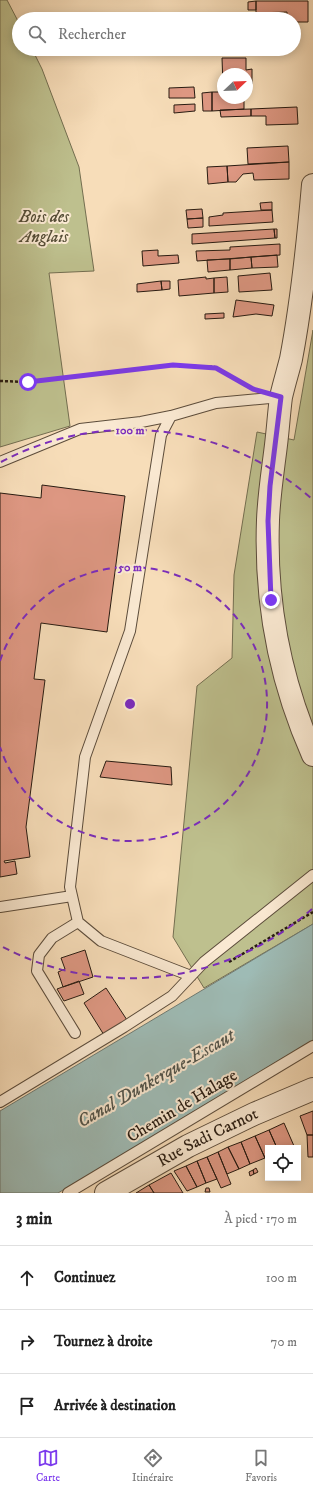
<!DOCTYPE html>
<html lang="fr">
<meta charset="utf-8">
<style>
body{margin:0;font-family:"IM FELL DW Pica",serif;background:#f2f2f2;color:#222}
.controls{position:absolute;right:12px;bottom:12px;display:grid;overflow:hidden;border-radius:0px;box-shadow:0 2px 10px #0003}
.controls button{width:36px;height:36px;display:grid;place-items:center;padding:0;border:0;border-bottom:1px solid #e0e0e0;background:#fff;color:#222;font:20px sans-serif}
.compass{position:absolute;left:217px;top:68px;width:36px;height:36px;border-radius:50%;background:#fff;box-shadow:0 2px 10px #0003;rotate:67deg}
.stop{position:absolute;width:12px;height:12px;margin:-9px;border:3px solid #7c3aed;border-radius:50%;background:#fff}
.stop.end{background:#7c3aed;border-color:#fff;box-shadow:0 1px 4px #0008}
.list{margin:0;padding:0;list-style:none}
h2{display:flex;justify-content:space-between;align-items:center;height:52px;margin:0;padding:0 16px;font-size:17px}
h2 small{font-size:13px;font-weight:400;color:#767676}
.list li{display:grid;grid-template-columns:26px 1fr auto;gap:12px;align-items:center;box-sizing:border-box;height:64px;padding:0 16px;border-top:1px solid #e0e0e0}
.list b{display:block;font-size:15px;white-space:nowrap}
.list em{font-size:13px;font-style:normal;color:#767676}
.icon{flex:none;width:22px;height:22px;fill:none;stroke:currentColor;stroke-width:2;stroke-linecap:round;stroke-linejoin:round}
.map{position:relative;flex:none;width:313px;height:1193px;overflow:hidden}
.search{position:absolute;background:#fff;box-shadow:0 2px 10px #0003;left:12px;right:12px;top:12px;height:44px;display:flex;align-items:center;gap:10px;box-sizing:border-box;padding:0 14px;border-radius:22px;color:#767676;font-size:15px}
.sheet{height:244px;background:#fff}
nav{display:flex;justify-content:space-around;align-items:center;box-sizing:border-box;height:56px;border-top:1px solid #e0e0e0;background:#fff;font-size:11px;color:#767676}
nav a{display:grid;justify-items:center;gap:2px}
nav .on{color:#7c3aed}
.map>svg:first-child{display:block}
</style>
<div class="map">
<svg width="313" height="1193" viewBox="0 0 313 1193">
<rect width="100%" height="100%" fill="#f7ddb9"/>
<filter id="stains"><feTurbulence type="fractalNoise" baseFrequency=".005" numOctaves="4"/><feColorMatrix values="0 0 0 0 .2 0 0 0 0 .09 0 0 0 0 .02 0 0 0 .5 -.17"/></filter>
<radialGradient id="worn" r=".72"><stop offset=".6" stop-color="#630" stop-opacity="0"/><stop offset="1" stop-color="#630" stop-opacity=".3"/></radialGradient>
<path fill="#bec08e" stroke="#736e50" d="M0 0H7L19 23V49H32L42 69 79 167 94 271 49 273 70 426 0 447Z
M313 330V924L204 988 173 937 197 686 232 658 234 575 257 432 294 440Z"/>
<path fill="#9ebbb5" stroke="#6f7b73" d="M313 924V1040L58 1193H0V1111Z"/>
<path fill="#dd9782" stroke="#281b11" d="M256 1H308V22H294V19H287V12L256 13Z
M256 1V10H248V2Z
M216 18H241V19H216Z
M222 58H246V70L252 69V84L247 85V74H223V86Z
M194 87 195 98H169V88Z
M212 92H223V98H244V109L212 111Z
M212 92V111H203L202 93Z
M195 104V111L174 113V105Z
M297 107 298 124 266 125V116H251V109Z
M251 109V116L221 117 220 110Z
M288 146 289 162 248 164 247 148Z
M289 162V179L254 180 253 173 243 174 236 182H228L227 166Z
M227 166 228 182 208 184 207 167Z
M272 202V210H261L260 203Z
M202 209 203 218 187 219 186 210Z
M272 210 273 222 209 226V217L223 215V213Z
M203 218V227L188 228 187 219Z
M274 229H277V238H275Z
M274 229 275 238 192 244V234Z
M280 244V255L197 261 196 251 230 250V247Z
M158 250V256L178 255 179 263 143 266 142 251Z
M277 255 278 267 252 268 251 257Z
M251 257 252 268 230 270V259Z
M230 259V270L208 272 207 260Z
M270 273 272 290 239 292 238 276Z
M206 277V279L214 278V293L179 296 178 280Z
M227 277 228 292 214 293V278Z
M161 281 162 290 137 292V284Z
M161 281H170V289L162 290Z
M236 300 274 305 272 316 256 314 233 317Z
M224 313V318L205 319V314Z
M42 485 125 496 107 632 41 623 34 679 45 680 26 827 30 857 4 861 5 863 15 861 17 874 0 877V493L41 498Z
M106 761 171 767 172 785 100 777Z
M85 950 93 977 63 987 58 972 65 969 61 958Z
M79 981 84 994 64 1001 57 989Z
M106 988 127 1020 104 1035 84 1003Z
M313 1111V1135H307L300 1116Z
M284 1123 294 1146 289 1148H277L269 1130Z
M269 1130 277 1148H268V1157L265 1158 255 1136Z
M307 1135H313V1157H308Z
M255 1136 265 1158 250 1164 241 1142Z
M241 1142 250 1164 239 1169 228 1147Z
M228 1147 239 1169 227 1174 218 1152Z
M218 1152 231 1184 221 1188 207 1157Z
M207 1157 217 1179 206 1183 197 1161Z
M197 1161 206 1183 197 1187 186 1166Z
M186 1166 197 1187 187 1191 174 1171Z
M256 1168 258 1172 254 1174 253 1170Z
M253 1170 254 1174 250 1176 249 1172Z
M171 1173 183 1193H154L149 1185Z
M149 1185 154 1193H136Z
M206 1188H209L210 1192H205Z"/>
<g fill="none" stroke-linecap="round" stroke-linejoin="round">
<g stroke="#5c4c3b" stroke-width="12">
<path id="service" d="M171 416 161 435 130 631 85 757 70 887 78 922 101 941 191 976
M0 462 80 429 141 422 171 416 216 403 281 397
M0 907 72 896
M75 1033 37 971 39 955 52 938 78 922
M0 1102 124 1027 172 996 204 962 313 875
M68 1193 313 1046"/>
</g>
<g stroke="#5c4c3b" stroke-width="24">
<g id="tertiary">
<path d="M313 185C308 243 302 301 291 359 288 371 284 384 281 397 279 412 278 429 276 445 273 470 269 494 268 520 265 600 280 681 313 755"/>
<path id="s1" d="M106 1193 188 1146 254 1114 313 1089"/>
</g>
</g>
<path stroke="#281b11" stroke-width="2.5" stroke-dasharray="3 2" stroke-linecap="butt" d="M0 381 28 382 173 365 215 367 248 386
M229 962 313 912"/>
<use href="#service" stroke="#fae9d2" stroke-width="10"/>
<use href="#tertiary" stroke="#fae9d2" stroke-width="22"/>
</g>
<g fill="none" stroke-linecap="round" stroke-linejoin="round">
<path stroke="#7c3aed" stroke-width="5" d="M28 382 173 365 216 368 253 389 281 397 270 486 268 521 271 600"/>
</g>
<g fill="none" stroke="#7b2cbf" stroke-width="2" stroke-dasharray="7 5">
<path d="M0 661A137 137 0 1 1 0 747"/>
<path d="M312 909A274 274 0 0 1 1 946M1 462A274 274 0 0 1 312 499"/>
</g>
<g text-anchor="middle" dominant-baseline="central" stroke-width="4" stroke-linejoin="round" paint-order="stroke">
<g font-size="17" font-style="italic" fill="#554d36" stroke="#fae9d2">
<text x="44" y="217">Bois des<tspan x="44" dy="20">Anglais</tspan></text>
</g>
<g font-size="17" fill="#281b11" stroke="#fae9d2">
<text transform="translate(182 1106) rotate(-31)">Chemin de Halage</text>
<text stroke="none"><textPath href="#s1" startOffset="116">Rue Sadi Carnot</textPath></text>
</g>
<g font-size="18" font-style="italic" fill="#51534a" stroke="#fae9d2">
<text transform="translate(156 1079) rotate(-30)">Canal Dunkerque-Escaut</text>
</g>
</g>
<circle cx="130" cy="704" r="6" fill="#7b2cbf" stroke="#fae9d2" stroke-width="2"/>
<g font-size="12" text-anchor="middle" font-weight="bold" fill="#7b2cbf" stroke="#fae9d2" stroke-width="4" stroke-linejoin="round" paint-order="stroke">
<text x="130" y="434">100 m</text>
<text x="130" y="571">50 m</text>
</g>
<rect width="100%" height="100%" filter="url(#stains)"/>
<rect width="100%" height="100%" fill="url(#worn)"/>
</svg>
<div class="controls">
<button><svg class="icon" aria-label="locate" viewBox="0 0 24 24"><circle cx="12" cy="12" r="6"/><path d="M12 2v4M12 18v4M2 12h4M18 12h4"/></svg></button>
</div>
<svg class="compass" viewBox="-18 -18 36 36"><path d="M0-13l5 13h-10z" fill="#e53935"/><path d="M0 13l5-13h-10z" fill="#767676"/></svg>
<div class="stop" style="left:28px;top:382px"></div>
<div class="stop end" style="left:271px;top:600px"></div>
<div class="search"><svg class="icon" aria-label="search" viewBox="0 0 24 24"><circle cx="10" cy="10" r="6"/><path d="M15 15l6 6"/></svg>Rechercher</div>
</div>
<section class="sheet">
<h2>3 min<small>À pied · 170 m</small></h2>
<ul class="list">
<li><svg class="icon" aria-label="ahead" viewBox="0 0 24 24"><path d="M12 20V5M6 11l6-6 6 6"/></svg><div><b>Continuez</b></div><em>100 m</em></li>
<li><svg class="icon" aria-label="right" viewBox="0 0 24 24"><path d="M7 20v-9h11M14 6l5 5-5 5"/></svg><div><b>Tournez à droite</b></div><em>70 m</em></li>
<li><svg class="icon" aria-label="arrive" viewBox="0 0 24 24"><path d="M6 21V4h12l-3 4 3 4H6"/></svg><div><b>Arrivée à destination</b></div></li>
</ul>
</section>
<nav>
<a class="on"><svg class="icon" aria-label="map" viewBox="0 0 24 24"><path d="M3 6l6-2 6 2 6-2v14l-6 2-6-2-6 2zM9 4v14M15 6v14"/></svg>Carte</a>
<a><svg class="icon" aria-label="directions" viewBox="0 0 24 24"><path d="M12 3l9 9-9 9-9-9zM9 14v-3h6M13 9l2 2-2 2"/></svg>Itinéraire</a>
<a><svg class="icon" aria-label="saved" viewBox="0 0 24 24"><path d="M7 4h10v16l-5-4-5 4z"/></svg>Favoris</a>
</nav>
